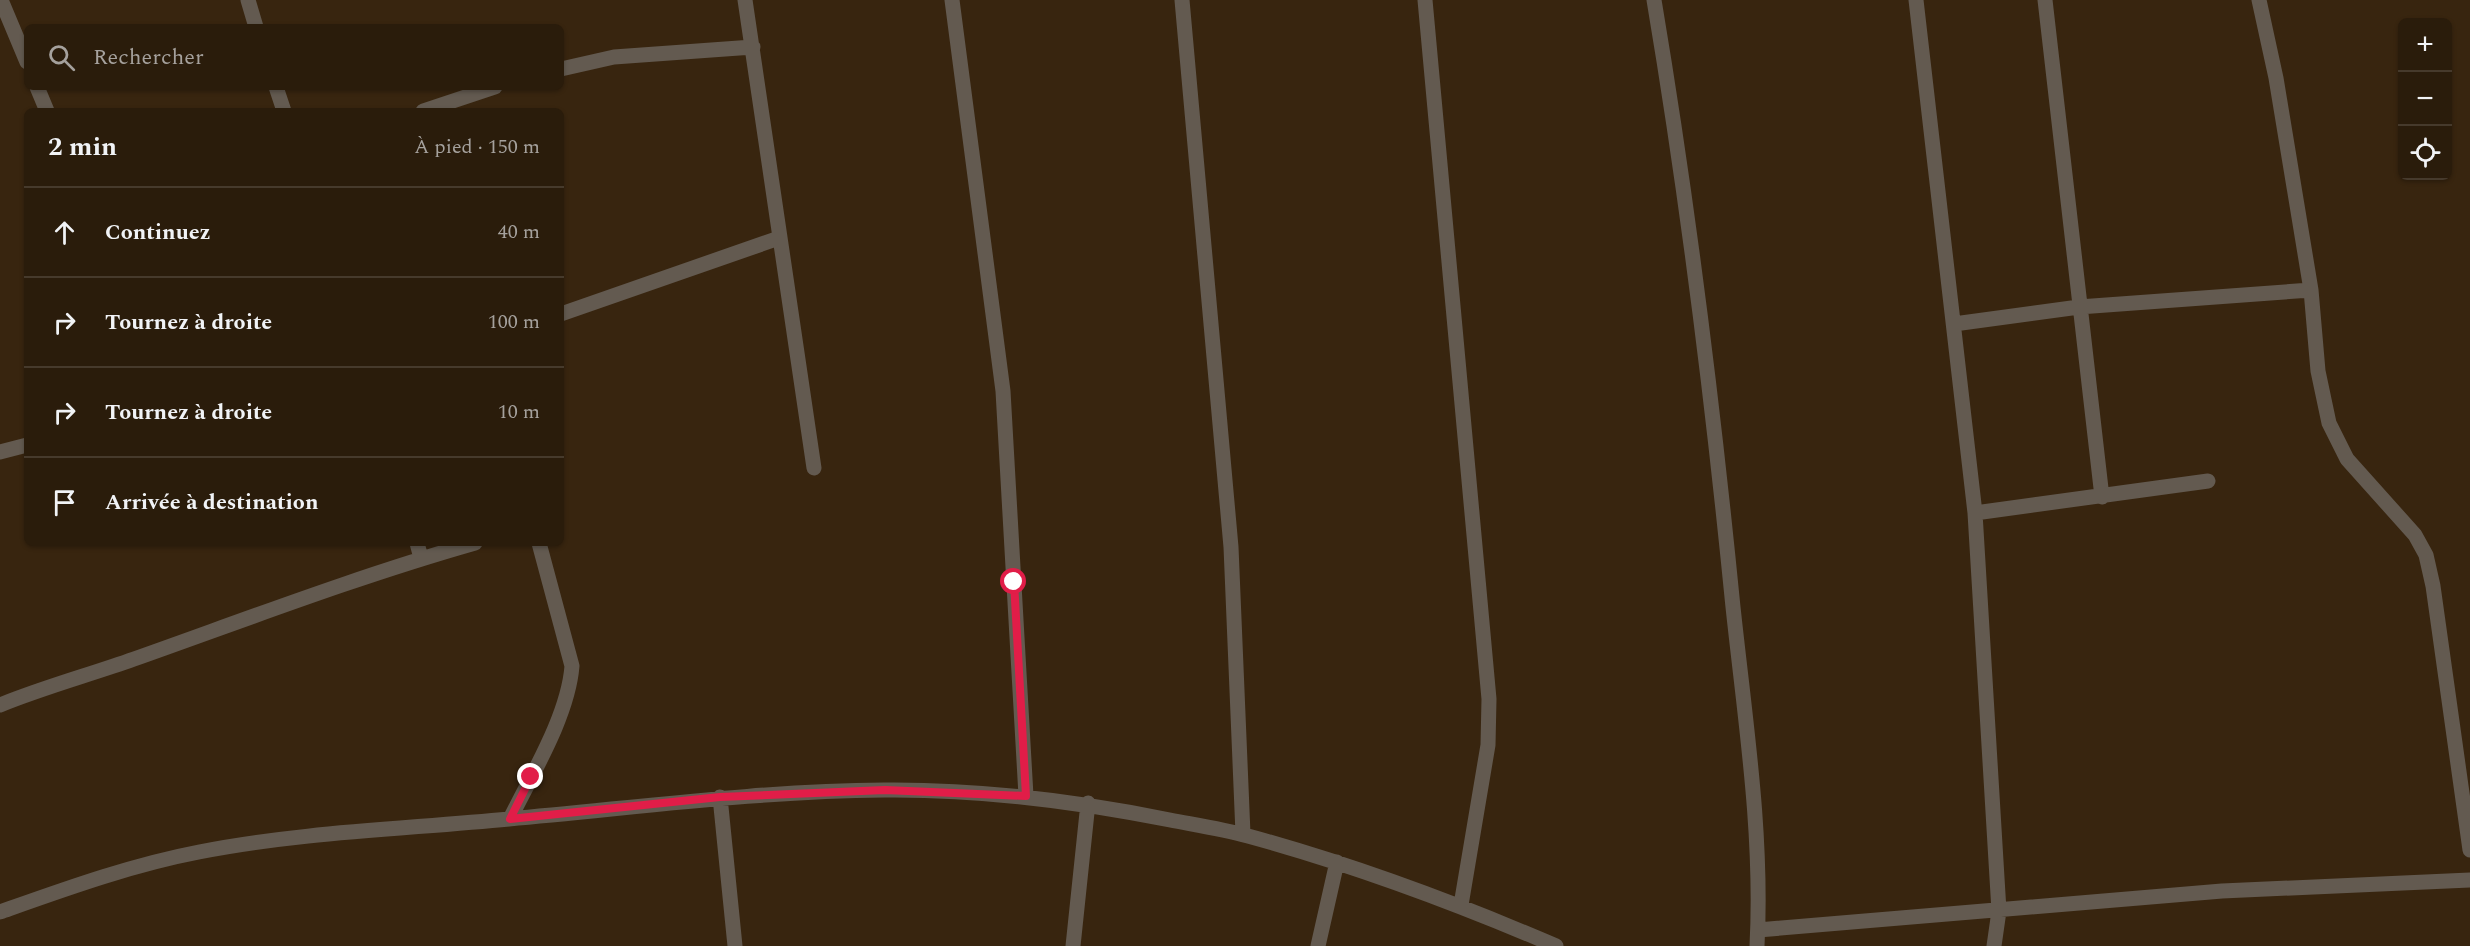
<!DOCTYPE html>
<html lang="fr">
<meta charset="utf-8">
<style>
body{margin:0;font-family:Spectral,serif;background:#362919;color:#f1f3f6}
.controls{position:absolute;right:18px;top:18px;display:grid;overflow:hidden;border-radius:9px;box-shadow:0 2px 4px #0004}
.controls button{width:54px;height:54px;display:grid;place-items:center;padding:0;border:0;border-bottom:2px solid #463a2c;background:#2a1c0b;color:#f1f3f6;font:30px sans-serif}
.stop{position:absolute;width:18px;height:18px;margin:-14px;border:4px solid #e11d48;border-radius:50%;background:#fff}
.stop.end{background:#e11d48;border-color:#fff;box-shadow:0 2px 6px #0008}
.list{margin:0;padding:0;list-style:none}
h2{display:flex;justify-content:space-between;align-items:center;height:78px;margin:0;padding:0 24px;font-size:26px}
h2 small{font-size:20px;font-weight:400;color:#a5a19d}
.list li{display:grid;grid-template-columns:39px 1fr auto;gap:18px;align-items:center;box-sizing:border-box;height:90px;padding:0 24px;border-top:2px solid #463a2c}
.list b{display:block;font-size:22px;white-space:nowrap}
.list em{font-size:20px;font-style:normal;color:#a5a19d}
.icon{flex:none;width:33px;height:33px;fill:none;stroke:currentColor;stroke-width:2;stroke-linecap:round;stroke-linejoin:round}
.map{position:relative;flex:none;width:2470px;height:946px;overflow:hidden}
.search{position:absolute;background:#2a1c0b;box-shadow:0 2px 4px #0004;left:24px;top:24px;width:540px;height:66px;display:flex;align-items:center;gap:15px;box-sizing:border-box;padding:0 21px;border-radius:9px;color:#a5a19d;font-size:22px}
.panel{position:absolute;background:#2a1c0b;box-shadow:0 2px 4px #0004;left:24px;top:108px;width:540px;height:438px;border-radius:9px}
.map>svg:first-child{display:block}
</style>
<div class="map">
<svg width="2470" height="946" viewBox="0 0 2470 946">
<rect width="100%" height="100%" fill="#38250f"/>
<g fill="none" stroke-linecap="round" stroke-linejoin="round">
<path stroke="#635a50" stroke-width="15" d="M1 0 27 62
M248 0 256 27
M745 0 814 468
M952 0 1003 391 1026 796
M1182 0 1231 547 1243 834
M1425 0 1489 699 1488 745 1461 905
M1654 0C1688 202 1713 404 1733 607 1745 720 1763 833 1757 946
M1916 0 1975 513 1999 911 1994 946
M2045 0 2102 497
M2259 0 2276 78 2311 290 2318 371 2329 423 2347 459 2415 535 2426 555 2433 586 2470 850
M561 69 614 57 753 47
M37 87 47 111
M276 87 284 111
M423 111 495 87
M561 314 779 238
M1954 324 2079 307 2311 290
M0 452 27 445
M1975 513 2208 481
M417 543 421 558
M0 705C44 687 89 675 134 659 247 619 359 576 475 543
M720 797 735 946
M510 819C532 774 568 716 572 666L539 543
M0 912C65 889 131 865 199 852 301 832 406 829 509 819 634 808 758 791 884 790 981 789 1075 801 1170 820 1196 825 1222 829 1248 836 1354 865 1456 903 1556 946
M1758 930 2222 891 2470 880
M1073 946 1088 803
M1318 946 1337 862"/>
</g>
<g fill="none" stroke-linecap="round" stroke-linejoin="round">
<path stroke="#e11d48" stroke-width="8" d="M531 777 510 819 720 797 885 790 1026 796 1014 582"/>
</g>
</svg>
<div class="controls">
<button>+</button>
<button>−</button>
<button><svg class="icon" aria-label="locate" viewBox="0 0 24 24"><circle cx="12" cy="12" r="6"/><path d="M12 2v4M12 18v4M2 12h4M18 12h4"/></svg></button>
</div>
<div class="stop" style="left:1014px;top:582px"></div>
<div class="stop end" style="left:531px;top:777px"></div>
<div class="search"><svg class="icon" aria-label="search" viewBox="0 0 24 24"><circle cx="10" cy="10" r="6"/><path d="M15 15l6 6"/></svg>Rechercher</div>
<section class="panel">
<h2>2 min<small>À pied · 150 m</small></h2>
<ul class="list">
<li><svg class="icon" aria-label="ahead" viewBox="0 0 24 24"><path d="M12 20V5M6 11l6-6 6 6"/></svg><div><b>Continuez</b></div><em>40 m</em></li>
<li><svg class="icon" aria-label="right" viewBox="0 0 24 24"><path d="M7 20v-9h11M14 6l5 5-5 5"/></svg><div><b>Tournez à droite</b></div><em>100 m</em></li>
<li><svg class="icon" aria-label="right" viewBox="0 0 24 24"><path d="M7 20v-9h11M14 6l5 5-5 5"/></svg><div><b>Tournez à droite</b></div><em>10 m</em></li>
<li><svg class="icon" aria-label="arrive" viewBox="0 0 24 24"><path d="M6 21V4h12l-3 4 3 4H6"/></svg><div><b>Arrivée à destination</b></div></li>
</ul>
</section>
</div>
